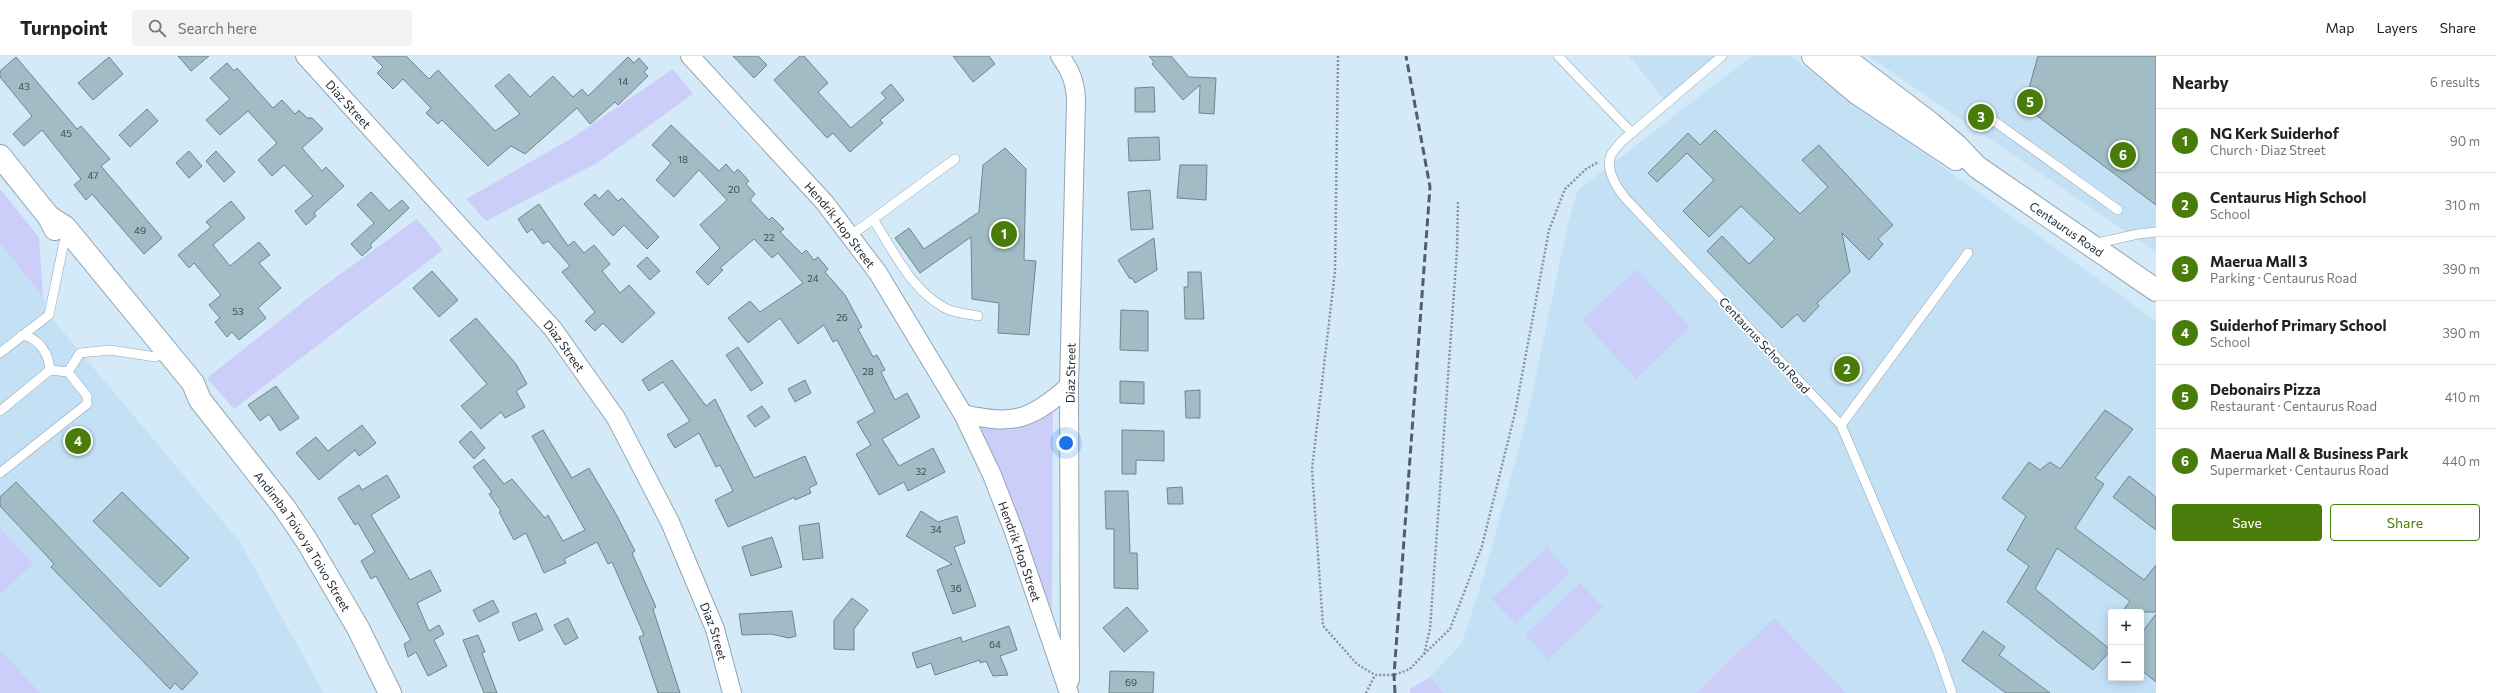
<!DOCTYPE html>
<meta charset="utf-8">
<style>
body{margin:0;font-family:Commissioner,sans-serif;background:#f2f2f2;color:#222}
.controls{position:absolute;right:12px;bottom:12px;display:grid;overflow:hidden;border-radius:4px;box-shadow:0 2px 10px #0003}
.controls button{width:36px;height:36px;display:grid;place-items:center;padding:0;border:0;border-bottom:1px solid #e0e0e0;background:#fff;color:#222;font:20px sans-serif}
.you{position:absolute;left:1066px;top:387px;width:14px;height:14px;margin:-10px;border:3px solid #fff;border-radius:50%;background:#1a73e8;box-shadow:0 0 0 6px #1a73e833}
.badge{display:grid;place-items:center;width:26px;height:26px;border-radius:50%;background:#497c0b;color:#fff;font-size:13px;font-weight:700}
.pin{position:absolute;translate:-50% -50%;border:2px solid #fff;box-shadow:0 1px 4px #0006}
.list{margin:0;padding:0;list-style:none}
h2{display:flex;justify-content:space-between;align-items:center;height:52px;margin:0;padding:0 16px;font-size:17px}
h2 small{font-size:13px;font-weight:400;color:#767676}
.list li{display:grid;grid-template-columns:26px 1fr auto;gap:12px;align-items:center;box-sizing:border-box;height:64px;padding:0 16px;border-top:1px solid #e0e0e0}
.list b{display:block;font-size:15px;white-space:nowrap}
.list p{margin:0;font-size:13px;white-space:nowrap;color:#767676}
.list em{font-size:13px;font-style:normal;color:#767676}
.actions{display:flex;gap:8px;padding:12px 16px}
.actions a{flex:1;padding:9px 0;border:1px solid #497c0b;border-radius:4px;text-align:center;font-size:14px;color:#497c0b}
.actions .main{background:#497c0b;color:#fff}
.icon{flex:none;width:22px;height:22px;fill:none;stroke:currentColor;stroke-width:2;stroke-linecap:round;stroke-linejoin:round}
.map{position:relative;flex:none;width:2156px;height:637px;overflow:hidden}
header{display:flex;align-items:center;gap:24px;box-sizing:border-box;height:56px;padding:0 20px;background:#fff;border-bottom:1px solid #e0e0e0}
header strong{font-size:19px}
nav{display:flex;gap:22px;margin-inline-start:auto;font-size:14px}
.search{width:280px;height:36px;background:#f2f2f2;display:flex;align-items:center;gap:10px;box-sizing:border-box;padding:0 14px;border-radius:4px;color:#767676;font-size:15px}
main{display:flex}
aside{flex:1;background:#fff}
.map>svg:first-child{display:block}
</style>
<header>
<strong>Turnpoint</strong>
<div class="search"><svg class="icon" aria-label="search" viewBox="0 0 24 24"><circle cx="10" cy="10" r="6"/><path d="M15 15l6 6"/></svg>Search here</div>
<nav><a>Map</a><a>Layers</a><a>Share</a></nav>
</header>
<main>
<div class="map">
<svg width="2156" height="637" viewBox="0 0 2156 637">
<rect width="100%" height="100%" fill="#d4eaf9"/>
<path fill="#c4e0f5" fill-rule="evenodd" d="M1629 0H1716L1664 44Z
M1752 0H1790L2156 265V637H1444L1430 621 1462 587 1485 516 1527 362 1568 167 1578 134ZM2111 556H2141V622H2111Z
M1868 0H2156V196Z
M0 187 43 241 49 259 240 486 324 637H0Z"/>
<path fill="#cbcef9" d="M673 13 693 38 597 107 486 165 466 143 572 82Z
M0 133 39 181 43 241 0 187Z
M417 163 443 194 234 353 207 322 321 232Z
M1637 213 1690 271 1636 323 1582 264Z
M1053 351 1052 557 1013 445 980 370 1009 374Z
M0 472 33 507 0 539Z
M1547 491 1570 516 1515 568 1492 543Z
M1580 527 1603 551 1548 604 1525 579Z
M1774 562 1846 637H1696Z
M0 594 40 637H0Z
M1430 621 1444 637H1410V633Z"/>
<path fill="#a1bcc4" stroke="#6d868e" d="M178 0H209L191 15Z
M372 0H406L429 23 438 14 495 75 520 58 495 30 509 18 530 41 553 20 573 41 582 33 588 40 628 1 634 7 639 2 648 12 644 16 648 20 618 49 615 46 590 68 577 52 525 98 511 90 488 110 442 64 438 68 426 57 431 52 403 23 393 33 377 17 383 11Z
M733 0H758L767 9 754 22Z
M800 0H804L828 27 818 36 851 72 886 42 881 37 891 28 904 44 880 64 883 67 850 96 833 77 827 82 774 24Z
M953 0H989L995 8 973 26Z
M1149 0H1171L1189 21 1216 22 1214 58 1199 57 1200 29 1183 44 1152 8 1154 6Z
M2038 0H2156V149L2024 50Z
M16 1 77 73 81 70 110 103 101 110 162 182 144 198 92 138 86 144 74 129 81 123 42 74 24 90 13 78 32 60 0 21V15Z
M109 1 123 18 93 44 78 27Z
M227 7 234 15 237 12 273 52 282 44 295 58 299 54 307 62H312L323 73 302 92 322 115 326 111 344 130 314 157 316 160 306 169 295 155 313 140 284 109 272 120 258 104 277 87 248 55 220 79 206 64 230 43 210 22Z
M1154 31 1155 56H1135V32Z
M147 53 158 65 130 91 119 79Z
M671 69 719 115 726 108 734 117 738 113 749 125 746 128 755 138 750 144 769 164 772 161 784 173 780 176 802 198 806 194 814 204 818 201 828 213 825 216 845 239 862 271 858 273 873 301 877 299 885 314 881 316 895 344 907 337 920 361 882 383 899 410 933 392 945 416 908 435 904 426 879 439 856 398 871 389 857 366 875 356 837 284 833 286 824 269 798 288 780 262 748 287 728 262 750 245 760 256 803 227 778 197 772 202 754 183 720 212 723 214 708 229 696 216 720 192 700 169 727 144 699 114 674 141 656 124 671 107 652 89Z
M1715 74 1800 158 1828 131 1802 104 1819 89 1893 169 1878 183 1883 188 1869 204 1842 177 1850 216 1817 247 1819 250 1804 266 1797 258 1782 272 1707 195 1722 180 1749 208 1775 183 1741 150 1709 181 1683 155 1714 124 1687 97 1657 126 1648 117 1688 77 1700 89Z
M1159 81 1160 104 1129 105 1128 82Z
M1005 92 1026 113 1024 204 1036 205 1029 279 998 277 999 247 972 243 971 181 920 217 895 182 909 172 924 193 979 156 983 109Z
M189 95 202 110 189 122 176 107Z
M216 95 235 116 224 126 206 105Z
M1180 109H1207L1206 144 1177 142Z
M608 134 618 145 622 142 659 181 647 193 624 169 613 180 584 148 595 138 599 143Z
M1150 134 1153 173 1131 174 1128 136Z
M371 136 389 155 402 144 409 152 370 189 372 191 362 200 351 188 374 167 357 149Z
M231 145 245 162 213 189 230 210 259 186 270 199 259 207 281 232 258 252 266 262 239 284 232 276 227 281 215 266 220 262 209 249 221 239 194 207 189 212 178 199 211 171 206 166Z
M539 148 568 190 574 185 584 197 594 189 610 208 602 215 620 237 629 229 655 257 622 287 603 267 595 275 585 265 595 256 562 216 570 210 548 185 543 188 532 173 527 177 518 163Z
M1154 182 1157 214 1135 227 1132 222 1130 223 1118 204Z
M647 201 660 215 650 224 637 210Z
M432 215 458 244 439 261 413 232Z
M1188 216H1201L1204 263H1185L1184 231H1188Z
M1121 254 1148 255V295L1120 294Z
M476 262 516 308 527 328 516 335 525 351 505 362 501 356 481 373 461 350 487 328 450 284Z
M738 291 763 327 751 335 726 299Z
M672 304 706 350 715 343 754 422 805 400 817 428 809 432 811 437 795 444V441L728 471 715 444 733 435 720 409 716 411 699 377 675 392 667 379 690 365 663 326 649 335 642 324Z
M805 324 811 337 795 346 788 333Z
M1120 325 1144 326V348L1120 347Z
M276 330 299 362 280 375 269 358 260 365 248 349Z
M1200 334V362H1186L1185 335Z
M762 350 770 361 755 371 747 360Z
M2105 354 2133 373 2095 422 2104 428 2075 472 2144 524 2156 509V556H2122L2130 545 2057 492 2035 533 2111 594 2093 614 2007 546 2029 510 2007 494 2026 460 2002 442 2029 406 2040 414 2050 406 2060 413Z
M362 369 376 387 359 400 355 394 319 424 296 397 316 381 328 395Z
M543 374 572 422 589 412 616 458 635 495 632 497 656 551 653 553 680 637H658L639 581 644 579 612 506 608 508 597 486 564 503 566 507 544 517 526 477 514 484 499 456 501 455 489 438 492 436 473 411 484 403 504 428 512 423 545 462 548 459 563 485 585 474 532 380Z
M1122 374 1164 375V405L1136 404V418H1122Z
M471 375 485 392 474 403 459 386Z
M387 419 400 441 371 459 410 524 430 514 441 535 417 547 429 575 439 569 444 578 434 584 447 610 428 620 416 596 408 601 404 588 411 584 376 520 371 523 361 505 375 496 358 467 355 469 338 442 359 429 362 434Z
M2129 420 2156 441V474L2113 441Z
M16 426 198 617 182 634 175 627 170 633 51 511 54 508 46 499 0 450V441Z
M1182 431 1183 448H1168L1167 432Z
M1105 435H1128L1130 497H1137L1138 533 1114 532V473H1106Z
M122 436 189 502 160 531 93 465Z
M921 455 938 466 957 460 965 487 954 491 976 550 953 558 937 514 952 508 906 480Z
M819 467 823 502 803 504 799 470Z
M772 481 782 511 751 520 742 491Z
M852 542 868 554 854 573V594L834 593V564Z
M493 544 499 556 479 566 473 554Z
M1127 551 1148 575 1124 596 1103 572Z
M792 555 796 580 789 582 771 578 742 579 739 558Z
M536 557 543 574 519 585 512 567Z
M2156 558V626L2141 614V578Z
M568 562 578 582 565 589 554 569Z
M1009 570 1017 594 1000 600 1008 619 993 620 986 605 980 607V604L935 619 931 607 917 612 912 597 961 581 962 586Z
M1983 575 2005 591 1999 599 2050 637H2006L1962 605Z
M478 579 485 596 482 597 497 637H484L463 584Z
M1110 615 1154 616 1153 637H1109Z"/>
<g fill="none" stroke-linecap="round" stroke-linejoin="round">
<g stroke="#91a5b4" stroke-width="10">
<path id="service" d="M1558 0 1632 77
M1722 0 1621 86C1618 90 1613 95 1611 99 1605 115 1617 132 1626 143L1841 369 1938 596 1952 637
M1980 55 2118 154
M873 163C893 194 911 234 945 252 954 257 968 258 978 260
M850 180 955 103
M2093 188 2138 178 2156 176
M0 297 49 259 64 186
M68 316 80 297 110 294 156 301
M0 355 50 314C49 298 39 282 22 279
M1841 369 1968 197
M0 417 87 348V340L68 316 50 314"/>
</g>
<g stroke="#91a5b4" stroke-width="20">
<g id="minor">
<path id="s1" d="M305 0 553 273 616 362 670 466 715 573 732 637"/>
<path id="s2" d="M690 0 825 147 878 217 963 358 992 419 1013 473 1069 637"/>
<path d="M1060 0C1071 15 1076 28 1076 46L1069 330 1070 624"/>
<path d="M963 358C1013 369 1030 365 1069 330"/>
</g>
</g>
<g stroke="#91a5b4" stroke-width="24">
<g id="tertiary">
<path d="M1813 0 1857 37 1956 103"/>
<path id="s3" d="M1842 0 1930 67 1957 90 1977 111 2156 234"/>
<path d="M0 100 49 161 55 173"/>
<path id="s4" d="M49 161 65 171 193 327 200 344 284 451 307 485 358 572 390 637"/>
</g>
</g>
<path stroke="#8595a0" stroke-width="2.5" stroke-dasharray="2 2" stroke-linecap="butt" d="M1338 0 1335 215 1312 413 1323 570 1357 608 1375 619H1394L1410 613 1424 598 1430 573 1457 194 1458 146
M1424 598 1450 573 1482 490 1515 357 1549 174 1565 133 1586 113 1598 106
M1366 637 1375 619"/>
<use href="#service" stroke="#fff" stroke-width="9"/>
<use href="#minor" stroke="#fff" stroke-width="18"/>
<use href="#tertiary" stroke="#fff" stroke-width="22"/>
<path stroke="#525f67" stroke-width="3" stroke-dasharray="8 4" stroke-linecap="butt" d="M1395 637 1394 619 1430 131 1406 0"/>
</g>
<g text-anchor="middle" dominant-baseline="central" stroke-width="3.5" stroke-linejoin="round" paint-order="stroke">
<g font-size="10" fill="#3e4b51">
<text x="623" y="25">14</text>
<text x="24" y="30">43</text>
<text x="66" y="77">45</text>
<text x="683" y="103">18</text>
<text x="93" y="119">47</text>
<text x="734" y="133">20</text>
<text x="140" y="174">49</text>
<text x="769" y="181">22</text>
<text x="813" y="222">24</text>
<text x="238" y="255">53</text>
<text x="842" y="261">26</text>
<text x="868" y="315">28</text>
<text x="921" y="415">32</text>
<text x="936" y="473">34</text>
<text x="956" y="532">36</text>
<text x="995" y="588">64</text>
<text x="1131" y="626">69</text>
</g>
<g font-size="12" fill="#1d252b" stroke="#fff">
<text stroke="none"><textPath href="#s1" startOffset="65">Diaz Street</textPath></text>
<text stroke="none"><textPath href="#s2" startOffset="226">Hendrik Hop Street</textPath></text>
<text stroke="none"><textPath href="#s3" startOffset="284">Centaurus Road</textPath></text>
<text transform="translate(1765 289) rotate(47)">Centaurus School Road</text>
<text stroke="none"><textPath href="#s1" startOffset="389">Diaz Street</textPath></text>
<text transform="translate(1070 317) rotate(-89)">Diaz Street</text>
<text stroke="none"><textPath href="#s4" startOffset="414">Andimba Toivo ya Toivo Street</textPath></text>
<text stroke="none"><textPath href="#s2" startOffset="601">Hendrik Hop Street</textPath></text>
<text stroke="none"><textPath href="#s1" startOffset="713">Diaz Street</textPath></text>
</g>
</g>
</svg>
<div class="controls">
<button>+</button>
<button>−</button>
</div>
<div class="you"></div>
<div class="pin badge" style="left:1004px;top:178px">1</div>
<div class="pin badge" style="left:1847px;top:313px">2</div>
<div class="pin badge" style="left:1981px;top:61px">3</div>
<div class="pin badge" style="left:78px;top:385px">4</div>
<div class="pin badge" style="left:2030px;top:46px">5</div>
<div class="pin badge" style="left:2123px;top:99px">6</div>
</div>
<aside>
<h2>Nearby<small>6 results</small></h2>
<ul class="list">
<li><span class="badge">1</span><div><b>NG Kerk Suiderhof</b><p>Church · Diaz Street</p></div><em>90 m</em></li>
<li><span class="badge">2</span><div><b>Centaurus High School</b><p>School</p></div><em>310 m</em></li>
<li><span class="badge">3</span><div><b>Maerua Mall 3</b><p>Parking · Centaurus Road</p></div><em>390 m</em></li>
<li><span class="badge">4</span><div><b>Suiderhof Primary School</b><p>School</p></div><em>390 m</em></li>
<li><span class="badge">5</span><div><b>Debonairs Pizza</b><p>Restaurant · Centaurus Road</p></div><em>410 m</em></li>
<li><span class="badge">6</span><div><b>Maerua Mall &amp; Business Park</b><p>Supermarket · Centaurus Road</p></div><em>440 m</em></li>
</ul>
<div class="actions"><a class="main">Save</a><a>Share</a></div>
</aside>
</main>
